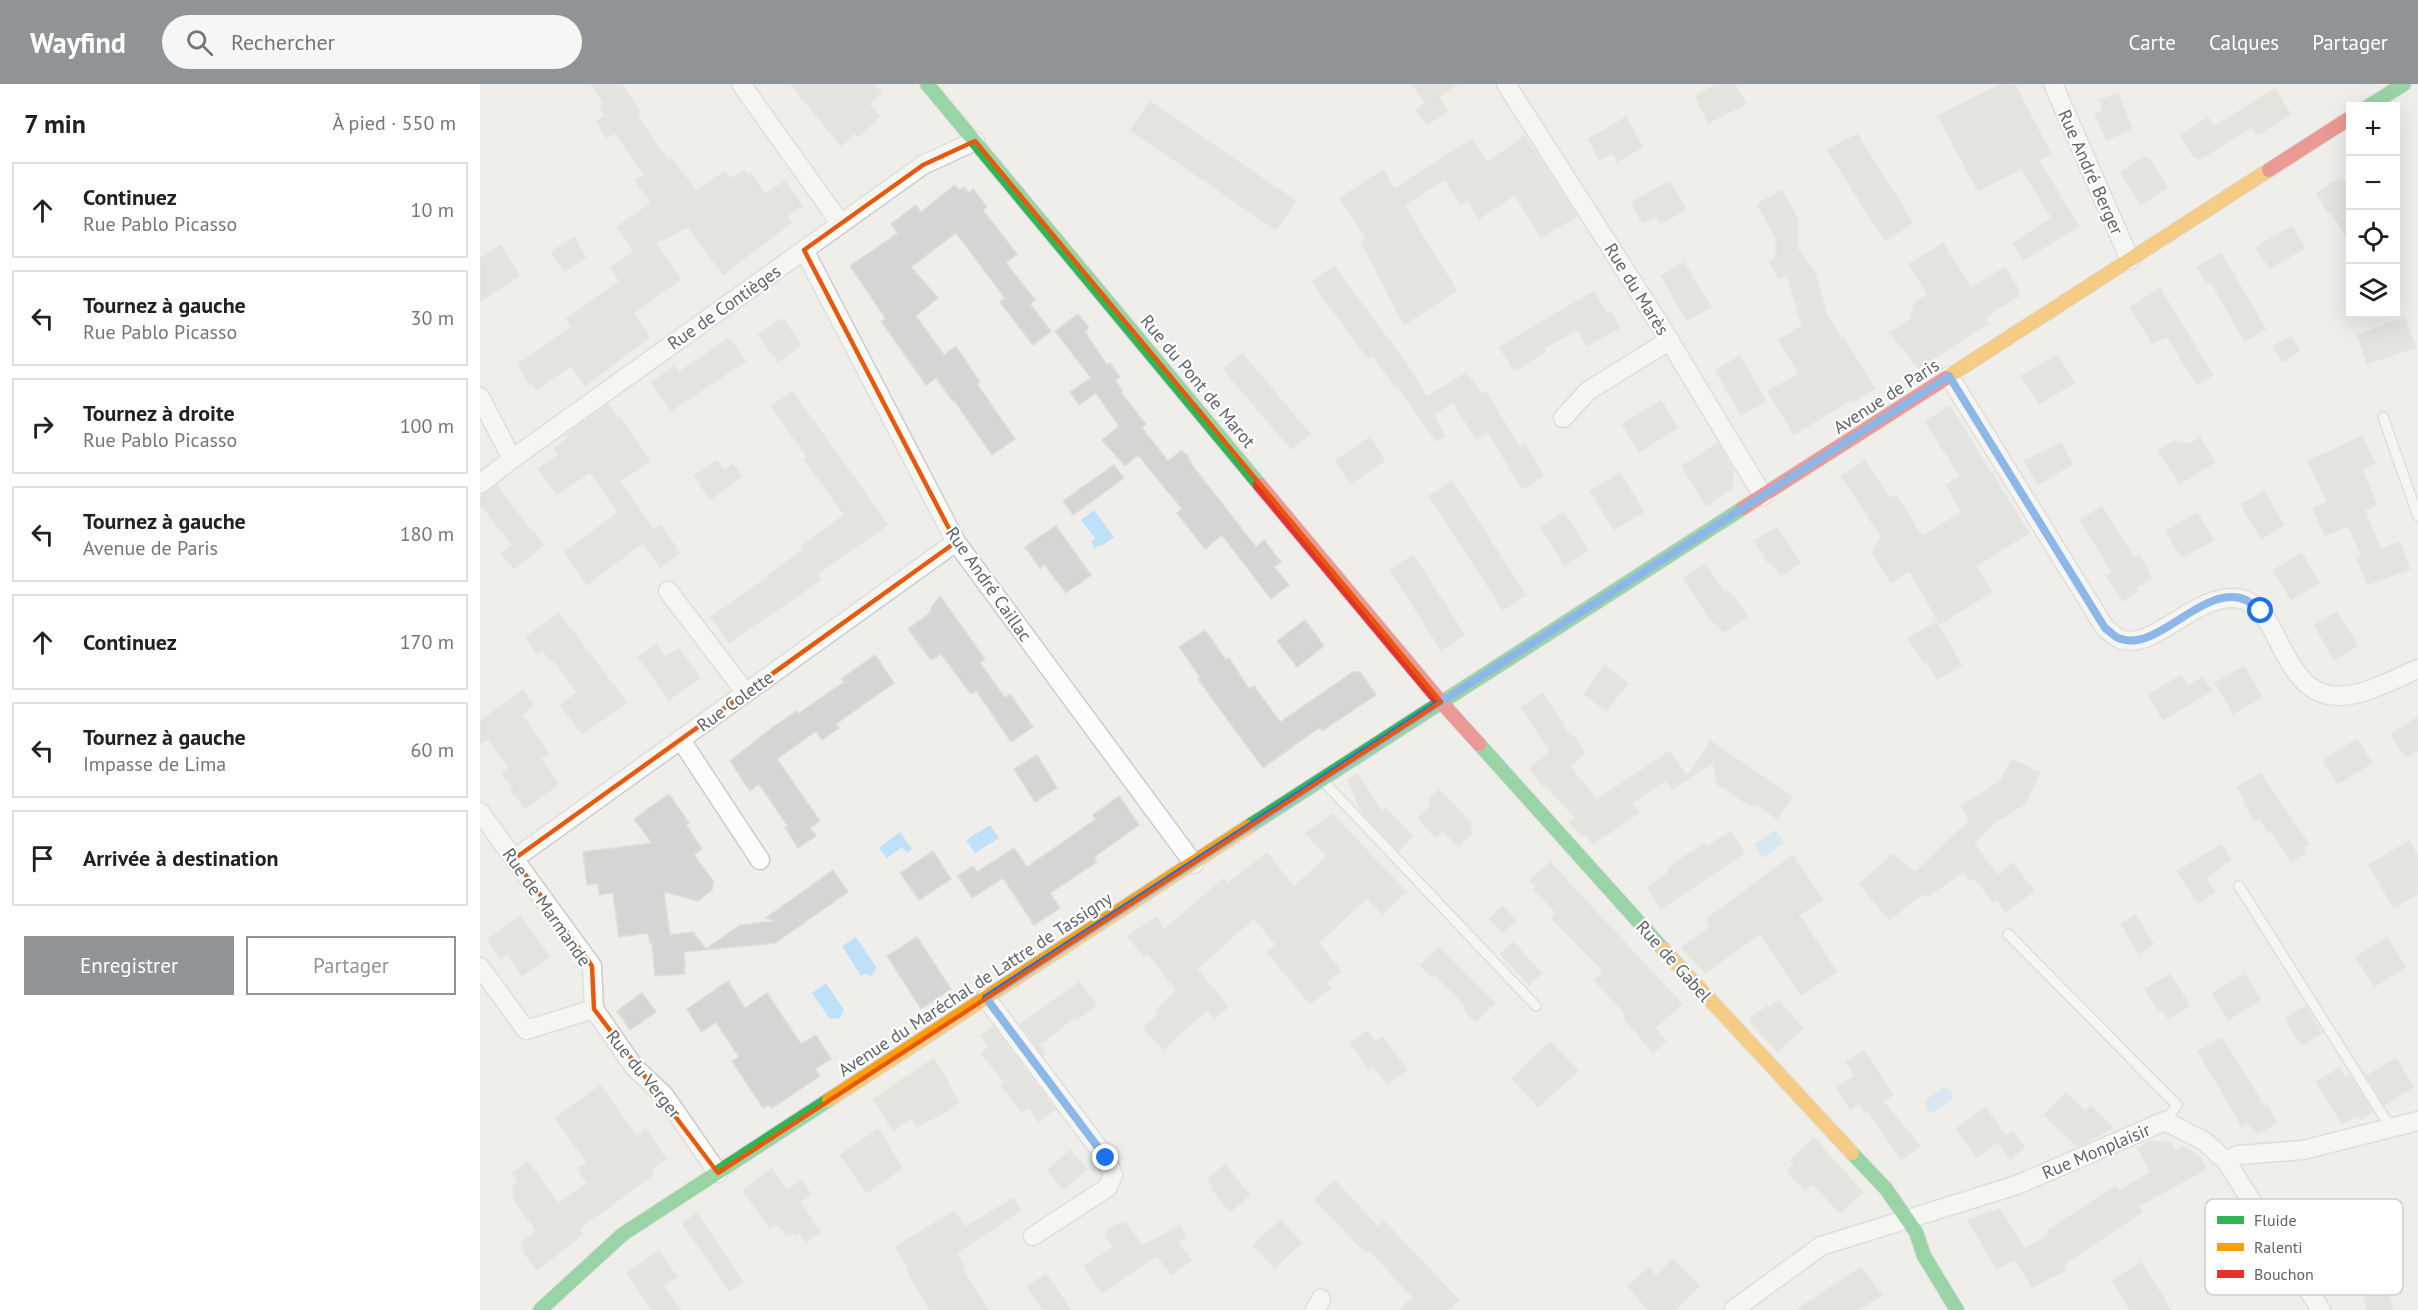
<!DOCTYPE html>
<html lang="fr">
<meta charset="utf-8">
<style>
body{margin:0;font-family:"PT Sans",sans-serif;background:#f6f6f6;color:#202124}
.controls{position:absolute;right:18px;top:18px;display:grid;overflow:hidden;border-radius:0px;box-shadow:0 6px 24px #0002}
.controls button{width:54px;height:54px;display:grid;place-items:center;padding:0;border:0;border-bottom:2px solid #e0e0e0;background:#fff;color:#202124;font:30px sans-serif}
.stop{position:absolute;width:18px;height:18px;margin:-14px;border:4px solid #1a73e8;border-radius:50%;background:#fff}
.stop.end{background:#1a73e8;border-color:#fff;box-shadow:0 2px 6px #0008}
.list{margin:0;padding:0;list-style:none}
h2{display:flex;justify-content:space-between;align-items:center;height:78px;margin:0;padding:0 24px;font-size:26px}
h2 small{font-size:20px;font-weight:400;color:#757577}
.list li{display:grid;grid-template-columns:39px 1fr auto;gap:18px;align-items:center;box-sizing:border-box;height:96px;margin:0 12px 12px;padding:0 12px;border:2px solid #e0e0e0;border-radius:0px}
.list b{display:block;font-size:22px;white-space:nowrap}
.list p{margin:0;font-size:20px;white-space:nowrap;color:#757577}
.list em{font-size:20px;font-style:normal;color:#757577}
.actions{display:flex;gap:12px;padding:18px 24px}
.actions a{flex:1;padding:14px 0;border:2px solid #919496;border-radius:0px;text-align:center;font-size:21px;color:#919496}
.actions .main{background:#919496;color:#fff}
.icon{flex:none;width:33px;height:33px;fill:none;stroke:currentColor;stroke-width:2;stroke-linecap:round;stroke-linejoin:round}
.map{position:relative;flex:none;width:1938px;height:1226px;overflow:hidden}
header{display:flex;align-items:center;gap:36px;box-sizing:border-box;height:84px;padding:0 30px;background:#919496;color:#fff}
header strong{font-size:28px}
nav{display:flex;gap:33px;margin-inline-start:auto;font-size:21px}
.search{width:420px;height:54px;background:#f6f6f6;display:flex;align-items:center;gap:15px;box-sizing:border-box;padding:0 21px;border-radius:33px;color:#757577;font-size:22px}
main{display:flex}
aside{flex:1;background:#fff}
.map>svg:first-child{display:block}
</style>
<header>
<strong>Wayfind</strong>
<div class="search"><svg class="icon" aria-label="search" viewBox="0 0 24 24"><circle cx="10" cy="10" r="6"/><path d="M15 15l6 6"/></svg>Rechercher</div>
<nav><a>Carte</a><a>Calques</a><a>Partager</a></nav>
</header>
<main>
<aside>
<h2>7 min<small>À pied · 550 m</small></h2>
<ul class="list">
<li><svg class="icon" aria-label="ahead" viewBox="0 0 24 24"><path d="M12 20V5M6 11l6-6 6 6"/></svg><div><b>Continuez</b><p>Rue Pablo Picasso</p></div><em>10 m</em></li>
<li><svg class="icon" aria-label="left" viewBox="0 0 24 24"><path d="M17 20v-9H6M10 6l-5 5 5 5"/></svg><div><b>Tournez à gauche</b><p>Rue Pablo Picasso</p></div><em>30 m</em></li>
<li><svg class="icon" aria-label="right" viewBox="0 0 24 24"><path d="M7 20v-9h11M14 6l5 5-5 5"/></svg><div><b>Tournez à droite</b><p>Rue Pablo Picasso</p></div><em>100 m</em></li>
<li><svg class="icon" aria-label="left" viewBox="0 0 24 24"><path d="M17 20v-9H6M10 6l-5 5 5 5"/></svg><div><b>Tournez à gauche</b><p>Avenue de Paris</p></div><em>180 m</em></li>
<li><svg class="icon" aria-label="ahead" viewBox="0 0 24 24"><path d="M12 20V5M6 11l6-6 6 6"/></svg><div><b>Continuez</b></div><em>170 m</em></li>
<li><svg class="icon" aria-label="left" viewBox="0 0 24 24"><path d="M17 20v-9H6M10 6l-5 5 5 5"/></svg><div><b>Tournez à gauche</b><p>Impasse de Lima</p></div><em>60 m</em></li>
<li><svg class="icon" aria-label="arrive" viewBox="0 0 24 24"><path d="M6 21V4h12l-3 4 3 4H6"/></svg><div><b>Arrivée à destination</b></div></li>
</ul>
<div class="actions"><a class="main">Enregistrer</a><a>Partager</a></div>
</aside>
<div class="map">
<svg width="1938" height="1226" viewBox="0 0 1938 1226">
<rect width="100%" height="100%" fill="#efeeea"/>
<path fill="#bfe0f9" d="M614 426 634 453 622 462 620 461 615 464 611 458 615 454 601 436Z
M510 741 519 754 495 769 486 756Z
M1295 746 1304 759 1283 774 1274 760Z
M420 748 432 765 427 769 422 763 407 774 399 764Z
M376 853 396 883 392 892 385 890 381 892 362 862Z
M346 899 364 926 360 934 350 935 332 909Z
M1464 1003 1472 1007 1473 1015 1454 1028H1450L1446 1025V1016Z"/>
<path fill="#d6d5d3" stroke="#deddd9" stroke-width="1.5" d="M111 0H142L160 28 157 30 174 57 189 77 192 74 216 107 245 87 250 95 264 86 268 91 271 89 285 110 305 97 323 122 307 132 312 138 243 191 208 143 176 159 201 195 154 229 170 253 105 302 91 282 57 306 52 299 49 301 38 280 91 243 86 235 139 197 131 183 154 167 137 143 171 119 155 97 164 90 135 49 127 54 116 37 125 32 119 23 124 20Z
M310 0H393L402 9 389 20 400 32 378 53 374 49 361 62Z
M932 0H977L959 13 968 27 947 41 936 26 945 19Z
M1237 0H1255L1266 20 1228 39 1215 12Z
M1520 0H1535L1571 70 1559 77 1599 142 1544 176 1533 159 1572 134 1541 85 1498 107 1458 32Z
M1795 4 1811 30 1778 51 1772 43 1719 76 1717 73 1714 74 1700 51 1728 33 1734 43Z
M1638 9 1652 45 1626 56 1615 30 1623 26 1620 16Z
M670 17 816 117 796 146 650 46Z
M1146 33 1163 63 1137 78 1132 69 1119 76 1108 55Z
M1377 50 1433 139 1405 157 1347 66Z
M1045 52 1097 132 1061 154 1035 111 999 135 988 116 981 120 964 96 924 121 977 207 924 241 881 158 886 155 860 114 903 86 914 105 992 55 1007 78Z
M1662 74H1669L1688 104 1661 121 1640 88Z
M1862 93 1870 106V160L1851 127 1848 129 1836 109Z
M1190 97 1206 126 1180 140 1175 133 1162 139 1151 118Z
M475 101 479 106 484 103 489 109 493 105 507 123 503 126 537 170 526 179 555 216 550 220 571 247 553 261 520 218 525 214 476 149 431 183 458 214 436 232 464 271 476 262 500 298 497 300 535 355 512 371 474 316 473 317 456 294 446 301 401 237 406 235 370 182 418 149 411 140 436 121 441 128Z
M1302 106 1318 135 1317 164 1335 188 1347 230 1361 254 1363 253 1395 305 1374 318 1372 315 1314 351 1288 307 1319 290 1299 256 1322 242 1307 191 1299 195 1289 177 1296 174V155L1277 120Z
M1812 142 1825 164 1790 185 1776 163Z
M94 153 106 173 84 188 71 168Z
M1463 159 1491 204 1525 183 1539 206 1537 208 1539 212 1505 233 1509 239 1439 285 1410 249 1430 236 1434 219 1447 210 1429 180Z
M20 161 40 192 0 218V174Z
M1741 169 1786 245 1765 257 1730 197 1726 199 1717 183Z
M1204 178 1231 223 1207 237 1181 192Z
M854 182 934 290 946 313 986 289 1003 310 1006 308 1040 363 1045 360 1064 392 1042 405 1008 348 996 355 973 318 954 331 965 352 956 357 918 303 916 304 893 272 888 275 832 198Z
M1680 204 1733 291 1717 301 1687 252 1672 260 1650 223Z
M1114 207 1126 228 1130 227 1140 244 1107 262 1098 245 1065 264 1066 268 1034 287 1019 263Z
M598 230 609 244 605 248 627 281 630 279 640 293 635 296 643 308 641 309 666 340 662 344 688 377 701 367 707 371 712 381 776 463 784 456 801 478 794 483 809 501 791 515 742 451 725 465 697 429 702 425 658 371 645 382 622 356 639 342 616 309 599 321 590 308 611 294 575 247Z
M1925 233 1936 263 1887 280 1877 251Z
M300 235 301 238 304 236 321 261 298 278 278 251Z
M1811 252 1820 267 1802 278 1793 262Z
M249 254 266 277 191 327 171 299 195 281 199 288Z
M762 269 830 350 811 365 743 285Z
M1577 271 1595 299 1559 320 1541 292Z
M1260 272 1286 317 1261 331 1235 286Z
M312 307 408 441 337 490 341 496 249 559 231 533 289 492 288 491 323 466 321 462 364 431 324 375 327 373 291 322Z
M1181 316 1198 344 1159 368 1142 340Z
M128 320 136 333 141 334 170 377 140 398 174 446 181 441 200 469 180 484 163 459 107 501 84 468 138 429 110 388 77 411 58 385 78 371 74 364 87 355 85 351Z
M1470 322 1549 449 1496 482 1512 508 1460 540 1429 487 1411 499 1393 470 1394 463 1402 454 1361 392 1385 376 1410 415 1416 411 1442 452 1482 428 1466 401 1480 392 1445 338Z
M1882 352 1895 379 1882 385 1897 421 1885 426 1901 465 1920 458 1930 485 1887 501 1877 474 1882 473 1868 442 1845 452 1833 424 1847 418 1828 377Z
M890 353 905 376 871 400 855 377Z
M1720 353 1735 378 1700 400 1678 367 1694 357 1710 360Z
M1238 359 1254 387 1252 405 1226 422 1202 382Z
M1581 359 1593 380 1558 401 1544 377Z
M237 376 244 386 253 380 262 393 230 416 214 392Z
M634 381 644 394 593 431 583 417Z
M1140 389 1164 428 1134 446 1110 407Z
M972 397 1046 511 1023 526 949 412Z
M17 401 51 447 53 446 64 461 34 485 21 470 32 461 0 420V413Z
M1784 407 1804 441 1781 455 1761 420Z
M1622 422 1654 474 1659 471 1672 494 1656 504 1658 507 1643 517 1626 492 1632 488 1600 436Z
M1084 428 1108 466 1084 481 1061 443Z
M1717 428 1734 456 1702 474 1686 447Z
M576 442 611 491 586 509 564 480 560 484 545 463Z
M1297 443 1321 479 1300 492 1291 478 1288 479 1274 457Z
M1822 469 1839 499 1811 516 1793 486Z
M933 471 985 551 961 566 910 486Z
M1225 480 1245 509 1248 506 1268 532 1244 548 1230 535 1203 494Z
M460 512 505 575 500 579 525 614 530 610 553 643 531 658 496 606 491 610 461 570 451 576 428 545 450 529 452 522Z
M1857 528 1878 562 1854 576 1834 541Z
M79 529 147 619 102 650 80 621 97 608 73 575 71 577 62 566 57 570 46 553Z
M825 536 844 562 817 583 797 557Z
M1456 538 1482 581 1457 596 1447 579 1443 578 1428 554Z
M725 546 746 576 749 574 769 605 774 602 800 638 873 588H880L896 611 842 647 840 643 783 684 718 595 720 593 699 563Z
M176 560 185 573 199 564 220 594 189 616 158 573Z
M395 571 414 599 356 640 359 644 342 656 336 647 297 675 340 737 330 744 336 752 318 764 305 744 308 742 279 700 270 707 250 677 293 643 317 627 319 629 364 598 361 595Z
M1124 581 1148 599 1126 627 1104 610Z
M1764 582 1782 613 1753 630 1735 599Z
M1701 591 1708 602 1723 593 1732 607 1683 636 1668 611Z
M43 606 54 621 42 631 69 669 61 675 79 700 45 725 31 706 33 704 22 689 29 684 8 655 0 660V637Z
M1063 609 1090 652 1093 651 1105 670 1090 682 1116 716 1190 667 1207 692 1230 659 1229 656 1313 713 1297 735 1277 721 1270 722 1237 700 1233 679 1193 705 1187 696 1152 719 1159 729 1113 760 1105 750 1102 752 1089 738 1095 734 1065 701 1063 702 1049 684 1070 668 1041 623Z
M1938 633V667L1926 674 1911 650Z
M1877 655 1892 679 1858 700 1843 676Z
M557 671 577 704 555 718 534 685Z
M1532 675 1560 689 1545 720 1514 739 1494 759 1517 791 1533 779 1554 807 1525 828 1517 816 1513 819 1495 794 1490 797 1484 787 1448 813 1443 810 1409 836 1379 800 1413 770 1435 788 1490 736 1481 722 1520 697Z
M1780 689 1829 760 1823 763 1826 768 1811 778 1791 747 1788 749 1780 735 1775 738 1763 718 1765 716 1757 703Z
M878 690 902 727 906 724 933 753 918 767 882 729 868 696Z
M959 705 992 740 989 743 994 748 978 763 963 747 955 754 938 734 950 722V714Z
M189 710 209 739 206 741 222 765 214 771 234 798 232 806 218 817 184 808 190 851 213 848 226 865 260 841 295 837 286 834 353 786 368 808 295 859 204 868 205 890 175 892 172 859H170L168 849 139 853 133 809 119 811 118 799 107 801 103 768 172 759 154 735Z
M639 712 659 741 614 773 617 778 570 809 580 824 554 841 523 794 492 814 478 792 493 782 497 788 534 764 547 783 616 735 613 731Z
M853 730 926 808 902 830 887 814 839 859 861 887 846 899 851 904 830 920 787 868 796 861 774 834 717 885 748 923 734 935 727 926 683 966 663 944 678 930 675 927 696 906 668 870 664 872 647 852 676 833 684 846 744 794 746 800 787 769 814 803 847 772 825 749Z
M1250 747 1265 769 1181 825 1167 803 1188 789 1189 783 1223 760 1230 761Z
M1929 757 1938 772V810L1914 824 1888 781Z
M1742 760 1751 776 1726 794 1735 808 1718 819 1697 787Z
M453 767 471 795 439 816 420 789Z
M1313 771 1343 816 1319 831 1357 888 1321 911 1280 850 1225 889 1201 863 1231 842 1226 835Z
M1070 778 1202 920 1175 944 1186 957 1173 969 1143 933 1146 930 1114 896 1123 887 1071 834 1076 829 1054 806 1056 803 1050 796Z
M1023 822 1036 836 1022 849 1009 835Z
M1655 831 1674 860 1659 870 1641 840Z
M40 832 70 873 42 892 27 870 20 875 7 855Z
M437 853 471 905 441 925 407 872Z
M1907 853 1926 883 1894 903 1876 873Z
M1033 858 1062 889 1049 901 1020 870Z
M959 863 1015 919 996 938 984 927 986 923 955 890 951 893 940 881Z
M1690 890 1710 922 1688 935 1682 925 1678 927 1665 905Z
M1764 890 1781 916 1748 936 1732 909Z
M248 897 265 924 287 909 321 960 336 951 351 975 335 985 340 992 292 1024 289 1021 283 1024 252 977 259 973 236 938 221 948 207 925Z
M599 898 617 921 597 936 595 933 560 961 566 970 563 972 540 940Z
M162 909 176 928 150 946 137 927Z
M1299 917 1323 944 1298 968 1271 939V933L1287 922 1288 924Z
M1826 922 1842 949 1822 962 1805 934Z
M513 942 575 1025 558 1038 548 1024 542 1028 520 1001 524 998 501 969 509 963 500 952Z
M887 947 895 958 903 953 927 986 907 1000 893 981 889 985 870 959Z
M1742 954 1785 1023 1787 1022 1797 1039 1778 1050 1767 1039 1762 1043 1718 967Z
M1070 958 1098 987 1058 1023 1032 994Z
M1384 966 1413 1011 1403 1017 1440 1062 1421 1076 1388 1027 1385 1028 1379 1019 1370 1025 1356 1004 1375 992 1366 978Z
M454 974 479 1018 466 1028 437 1043 432 1034 413 1047 393 1015Z
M1916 974 1934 1003 1904 1021 1886 992Z
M1859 984 1866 994 1869 992 1875 999 1893 1028 1881 1035 1878 1031 1862 1040 1836 998Z
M120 1001 156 1052 166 1045 186 1075 171 1085 174 1090 99 1145 103 1150 57 1187 41 1165 44 1163 41 1158 56 1147 34 1115 33 1110 35 1108 31 1103 38 1098 32 1089 48 1077 78 1119 107 1099 97 1085 107 1079 75 1034Z
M1586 1009 1605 1027 1611 1021 1633 1044 1597 1063 1564 1031Z
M1505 1023 1526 1052 1532 1047 1545 1063 1530 1075 1518 1058 1497 1073 1476 1045Z
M398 1045 423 1084 386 1109 360 1071Z
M1334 1054 1383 1108 1360 1129 1331 1099 1325 1107 1307 1087 1313 1080 1310 1076Z
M1672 1057 1690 1059 1695 1067 1702 1062 1718 1071 1727 1085 1659 1122 1662 1128 1584 1181 1587 1185 1552 1204 1535 1175 1517 1185 1487 1136 1520 1125 1545 1165 1567 1152 1568 1146 1636 1102 1639 1107 1671 1088 1657 1064Z
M590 1066 607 1085 584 1106 567 1086Z
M745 1081 770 1111 750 1128 731 1104 733 1102 727 1095Z
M292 1084 307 1106 322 1096 331 1110 320 1118 341 1148 326 1158 319 1149 316 1151 313 1148 306 1152 298 1140 290 1145 263 1106Z
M855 1096 898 1143 904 1137 979 1216 968 1226H919L933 1213 889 1166 886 1169 834 1116Z
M534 1114 541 1126 476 1170 485 1183 482 1185 509 1226H450L426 1186 429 1184 415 1163 474 1127 485 1143Z
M217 1129 263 1198 249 1207 202 1139Z
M800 1136 821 1159 795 1184 773 1161Z
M646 1138 662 1162 700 1141 706 1152 698 1158 712 1176 691 1191 677 1172 622 1209 604 1182 633 1163 625 1151 629 1144Z
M179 1166 197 1193 184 1202 201 1226H172L147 1189Z
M1193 1175 1220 1202 1195 1226H1168L1148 1202 1169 1183 1176 1192Z
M1661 1178 1691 1226H1650L1632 1197Z
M1381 1183 1402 1211 1378 1226H1316Z
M1903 1188 1913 1226H1887L1879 1194Z
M566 1190 591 1226H563L547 1203Z"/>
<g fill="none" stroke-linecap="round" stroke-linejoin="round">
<g stroke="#cbcccc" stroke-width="12">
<path id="lane" d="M1903 333 1938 432
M844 698 1056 922
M1759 802 1911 1044
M1528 850 1697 1021 1685 1037"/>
</g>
<g stroke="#cbcccc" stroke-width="21">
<path id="street" d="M261 0 361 140
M1026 0 1175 233 1283 412
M1573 0 1650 176
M324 166 476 458 714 780
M1469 292 1625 544C1630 547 1635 553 1640 555 1675 568 1718 505 1762 515 1776 519 1784 531 1791 543 1800 559 1808 580 1821 594 1853 632 1901 600 1938 585
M0 313 32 375
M1083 334 1108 307 1190 256
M0 400 32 375 443 81 495 57
M188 507 266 609
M201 656 280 776
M0 728 112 882 114 925
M34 775 476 458
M0 883 46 946 114 925 154 983 184 1011 238 1089
M506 914 626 1074 633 1091 627 1104 553 1152
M1746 1077 1841 1226
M835 1226 841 1215
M1253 1226 1341 1162 1537 1101 1685 1037 1724 1057 1746 1077 1758 1071 1823 1066 1938 1037"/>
</g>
<g stroke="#cacacb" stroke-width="16">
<path id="fast" d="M447 0 780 401
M1889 22 1924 0
M999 660 1183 865
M768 743 1263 424
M1372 1069 1406 1105 1436 1148 1444 1172 1477 1226
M60 1226 143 1150 349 1016"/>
</g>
<g stroke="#cacacb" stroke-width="16">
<path id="slow" d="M1466 294 1789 86
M1183 865 1372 1069
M349 1016 768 743"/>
</g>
<g stroke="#cacacb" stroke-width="16">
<path id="jam" d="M1789 86 1870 34
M780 401 961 618 999 660
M1263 424 1466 294"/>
</g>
<use href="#lane" stroke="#fdfcfc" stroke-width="9"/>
<use href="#street" stroke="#fdfcfc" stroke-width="18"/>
<use href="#fast" stroke="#30b455" stroke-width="14"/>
<use href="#slow" stroke="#ff9f0a" stroke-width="14"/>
<use href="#jam" stroke="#e5322d" stroke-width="14"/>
</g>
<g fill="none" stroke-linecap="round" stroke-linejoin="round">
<path stroke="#1a73e8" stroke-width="8" d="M626 1074 506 914 961 618 1469 292 1625 544C1630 547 1635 554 1641 555 1678 568 1725 498 1766 516 1771 519 1776 524 1781 527"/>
</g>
<path d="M0 0H1938V1226H0ZM495 57 961 618 238 1089 114 925 112 882 34 775 476 458 324 166 443 81Z" fill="#efeeea" fill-opacity=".55" fill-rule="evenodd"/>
<path fill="none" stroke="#e8590c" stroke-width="4.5" stroke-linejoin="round" d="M495 57 961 618 238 1089 114 925 112 882 34 775 476 458 324 166 443 81Z"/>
<g text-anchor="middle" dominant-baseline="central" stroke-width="4.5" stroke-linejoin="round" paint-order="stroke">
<g font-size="18" fill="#5f6368" stroke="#fff">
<text transform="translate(1611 88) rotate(66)">Rue André Berger</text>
<text transform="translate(1157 205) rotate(58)">Rue du Marès</text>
<text transform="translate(244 223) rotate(-35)">Rue de Contièges</text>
<text transform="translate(718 297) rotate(50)">Rue du Pont de Marot</text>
<text transform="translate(1406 312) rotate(-33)">Avenue de Paris</text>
<text transform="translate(509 500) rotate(55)">Rue André Caillac</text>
<text transform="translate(255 617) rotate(-36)">Rue Colette</text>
<text transform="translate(67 823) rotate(55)">Rue de Marmande</text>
<text transform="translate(1194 877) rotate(48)">Rue de Gabel</text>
<text transform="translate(495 900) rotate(-33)">Avenue du Maréchal de Lattre de Tassigny</text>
<text transform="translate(164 990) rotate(51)">Rue du Verger</text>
<text transform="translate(1616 1067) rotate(-23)">Rue Monplaisir</text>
</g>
</g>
<rect x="1725" y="1115" width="198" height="96" rx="9" fill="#fff" stroke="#cfd0d2" stroke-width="1.5"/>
<rect x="1737" y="1132" width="27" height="8" fill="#30b455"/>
<rect x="1737" y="1159" width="27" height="8" fill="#ff9f0a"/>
<rect x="1737" y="1186" width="27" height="8" fill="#e5322d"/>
<g font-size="16" fill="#5f6368">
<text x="1774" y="1142">Fluide</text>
<text x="1774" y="1169">Ralenti</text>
<text x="1774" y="1196">Bouchon</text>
</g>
</svg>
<div class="controls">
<button>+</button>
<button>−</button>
<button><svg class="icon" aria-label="locate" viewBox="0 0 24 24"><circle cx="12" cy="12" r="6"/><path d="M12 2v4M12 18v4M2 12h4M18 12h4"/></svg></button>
<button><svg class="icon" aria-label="layers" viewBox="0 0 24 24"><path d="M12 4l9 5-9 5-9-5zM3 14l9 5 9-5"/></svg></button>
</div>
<div class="stop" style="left:1781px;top:527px"></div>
<div class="stop end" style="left:626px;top:1074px"></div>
</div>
</main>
